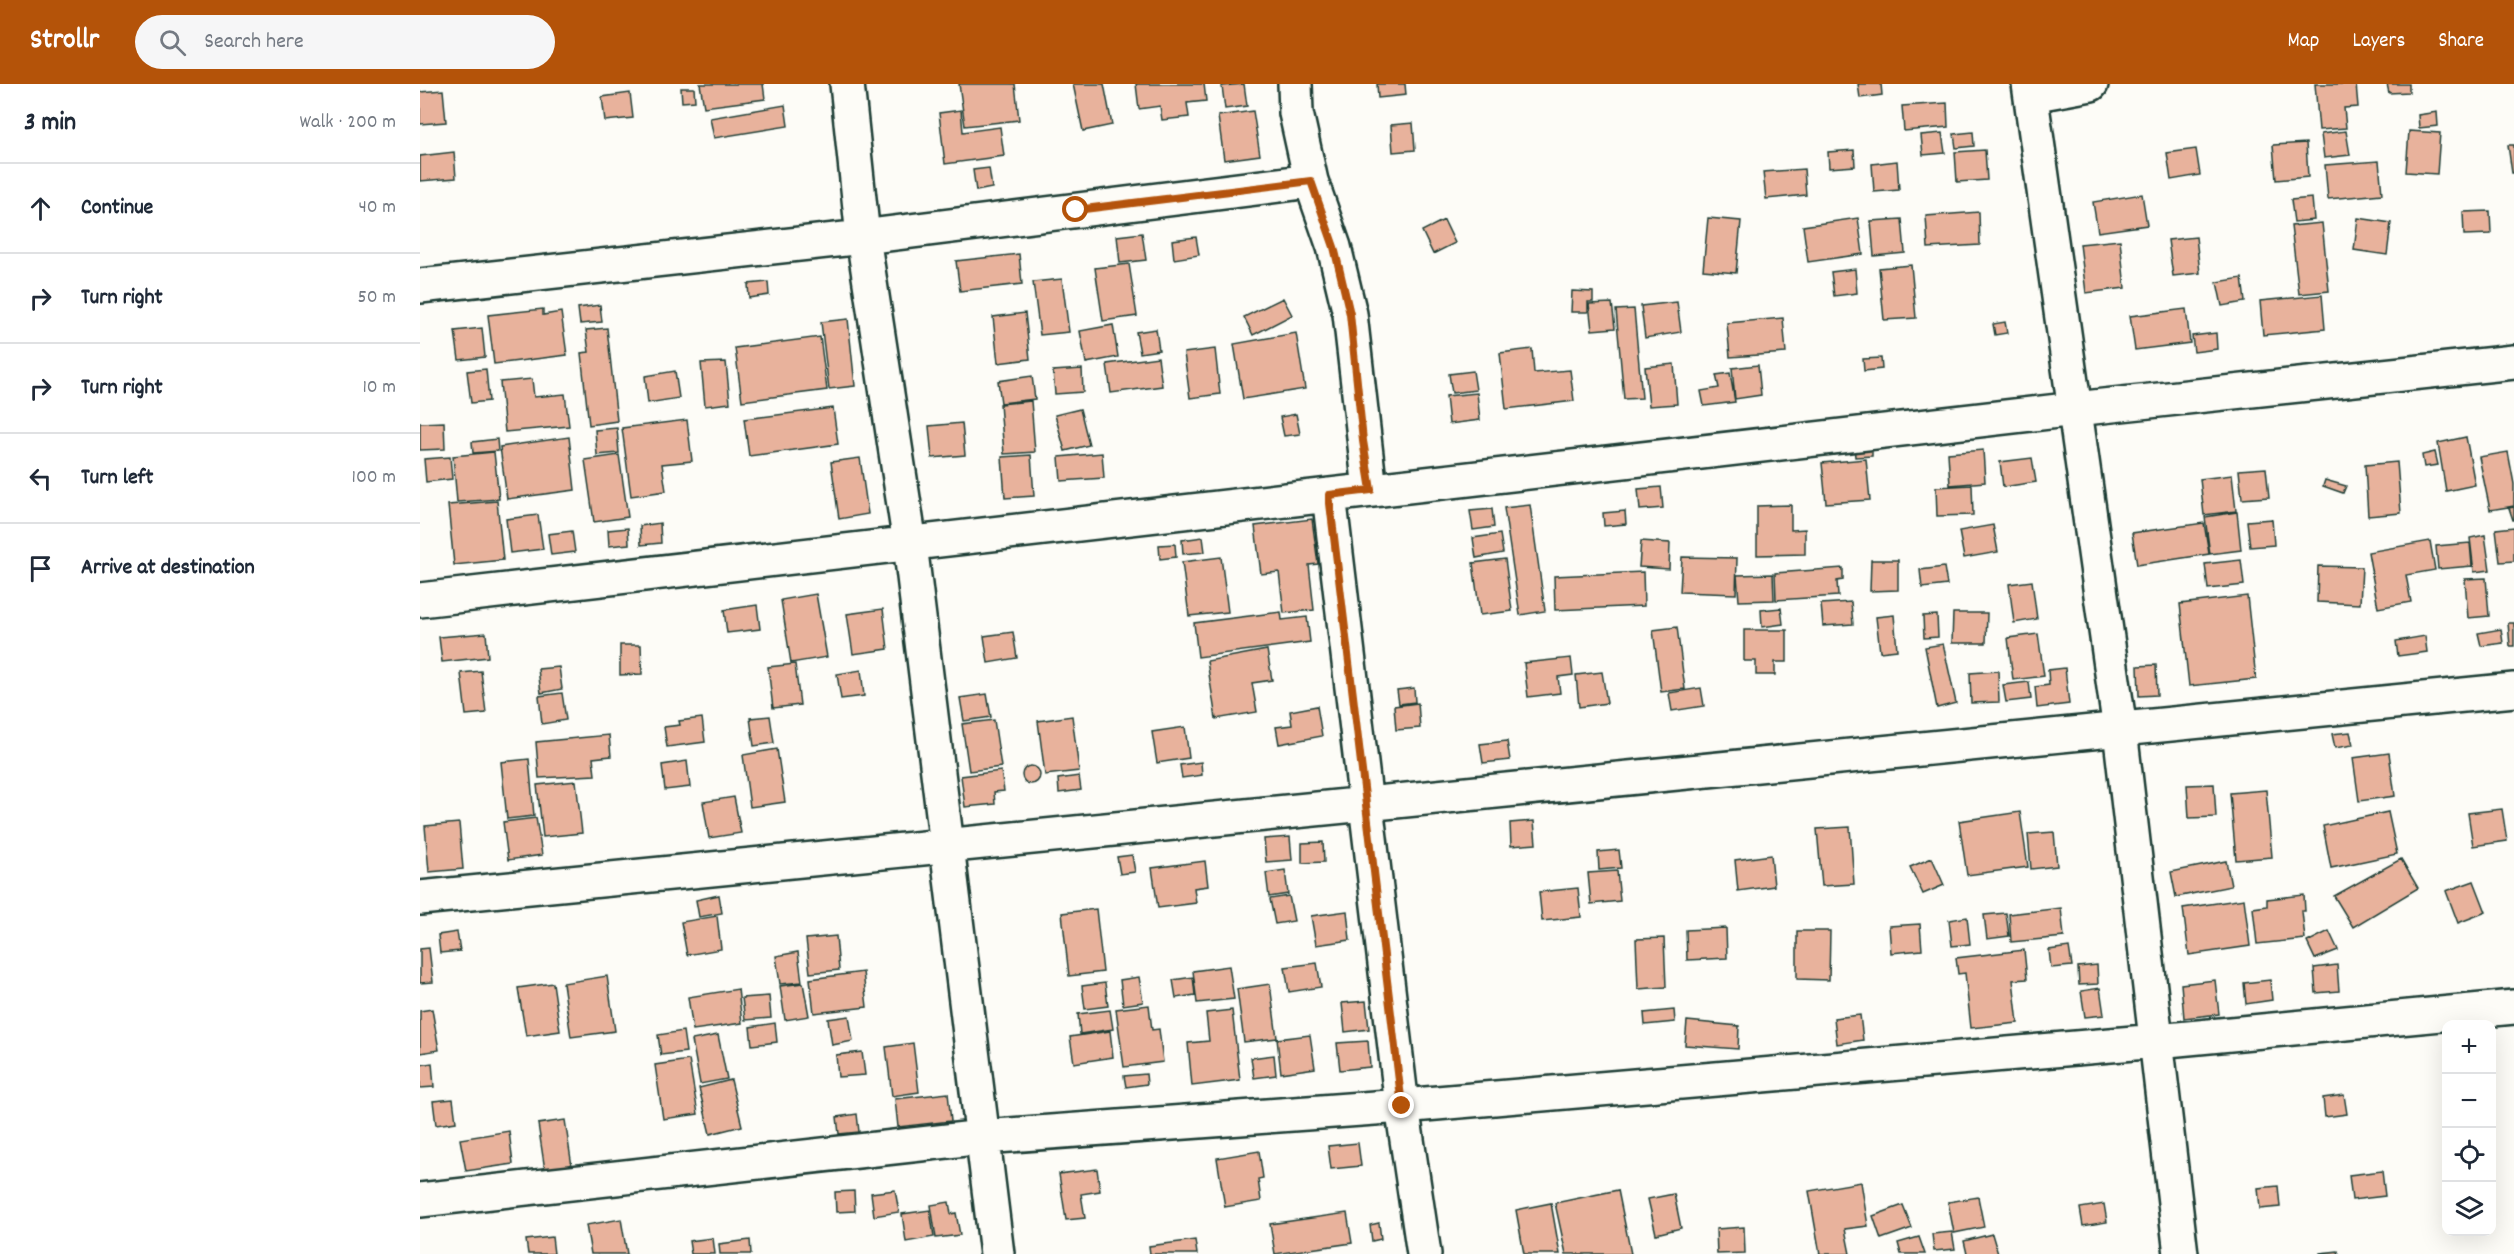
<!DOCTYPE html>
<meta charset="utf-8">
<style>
body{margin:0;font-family:Dekko,sans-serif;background:#f6f6f7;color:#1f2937}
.controls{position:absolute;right:18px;bottom:18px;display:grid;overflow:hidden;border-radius:12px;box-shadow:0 6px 24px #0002}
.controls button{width:54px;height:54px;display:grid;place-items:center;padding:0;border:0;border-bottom:2px solid #e0e1e3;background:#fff;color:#1f2937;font:30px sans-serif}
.stop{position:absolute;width:18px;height:18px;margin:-14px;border:4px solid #b45309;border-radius:50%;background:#fff}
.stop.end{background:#b45309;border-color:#fff;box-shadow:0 2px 6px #0008}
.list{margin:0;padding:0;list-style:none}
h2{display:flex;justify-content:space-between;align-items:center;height:78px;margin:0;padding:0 24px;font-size:26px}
h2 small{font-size:20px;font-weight:400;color:#747a83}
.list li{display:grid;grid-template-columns:39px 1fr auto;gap:18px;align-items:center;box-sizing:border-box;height:90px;padding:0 24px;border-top:2px solid #e0e1e3}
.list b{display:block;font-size:22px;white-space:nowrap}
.list em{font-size:20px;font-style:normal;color:#747a83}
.icon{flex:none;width:33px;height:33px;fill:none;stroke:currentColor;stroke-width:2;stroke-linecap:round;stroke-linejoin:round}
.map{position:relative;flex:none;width:2094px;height:1170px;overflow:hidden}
header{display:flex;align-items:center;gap:36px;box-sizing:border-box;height:84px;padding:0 30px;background:#b45309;color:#fff}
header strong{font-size:28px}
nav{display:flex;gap:33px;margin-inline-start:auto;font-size:21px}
.search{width:420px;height:54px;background:#f6f6f7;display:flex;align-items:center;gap:15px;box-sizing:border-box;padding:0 21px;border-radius:33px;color:#747a83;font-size:22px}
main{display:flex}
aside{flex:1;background:#fff}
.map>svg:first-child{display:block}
</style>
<header>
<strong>Strollr</strong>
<div class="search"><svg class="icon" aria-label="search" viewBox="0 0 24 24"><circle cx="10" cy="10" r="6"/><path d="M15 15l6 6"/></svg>Search here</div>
<nav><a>Map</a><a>Layers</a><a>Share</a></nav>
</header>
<main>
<aside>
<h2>3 min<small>Walk · 200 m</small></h2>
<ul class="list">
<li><svg class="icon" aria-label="ahead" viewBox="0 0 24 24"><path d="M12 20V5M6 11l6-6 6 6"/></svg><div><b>Continue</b></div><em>40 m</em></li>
<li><svg class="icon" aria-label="right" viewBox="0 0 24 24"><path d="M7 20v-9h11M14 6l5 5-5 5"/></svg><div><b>Turn right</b></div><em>50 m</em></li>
<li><svg class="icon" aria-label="right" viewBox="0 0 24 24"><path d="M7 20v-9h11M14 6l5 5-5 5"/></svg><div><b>Turn right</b></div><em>10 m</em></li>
<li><svg class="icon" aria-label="left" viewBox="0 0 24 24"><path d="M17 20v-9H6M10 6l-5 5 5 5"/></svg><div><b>Turn left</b></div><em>100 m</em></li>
<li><svg class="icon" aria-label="arrive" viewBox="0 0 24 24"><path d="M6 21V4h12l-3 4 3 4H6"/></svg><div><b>Arrive at destination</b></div></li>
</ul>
</aside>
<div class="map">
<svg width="2094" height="1170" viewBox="0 0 2094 1170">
<rect width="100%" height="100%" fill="#fdfcf7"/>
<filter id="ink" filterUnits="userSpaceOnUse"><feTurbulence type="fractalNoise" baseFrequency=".0167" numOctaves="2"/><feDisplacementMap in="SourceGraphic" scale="12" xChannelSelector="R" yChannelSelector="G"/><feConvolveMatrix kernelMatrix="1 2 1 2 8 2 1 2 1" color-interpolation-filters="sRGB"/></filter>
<g filter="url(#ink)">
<path fill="#e8b29c" stroke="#1f3d34" stroke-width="1.5" d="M280 0H343L345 15 284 23Z
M539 0H595L599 36 545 42Z
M653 0H684L692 41 663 47Z
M716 0H784L786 17 767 19 769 33 742 36 740 22 719 25Z
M824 0 827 22 805 25 802 2Z
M957 0H985L986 11 958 14Z
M1438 0H1461L1462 11 1440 14Z
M1895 0H1936L1938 23 1924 24 1926 44 1899 46Z
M1967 0H1989V8L1969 9Z
M261 4H274L275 17 262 18Z
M23 6 26 38 0 40V8Z
M210 9 213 34 185 37 182 13Z
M1527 19 1528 43 1484 47 1482 22Z
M365 21 368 42 294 54 290 34Z
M541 26 543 48 580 43 584 72 525 80 519 29Z
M833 27 840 71 804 76 798 32Z
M2017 28 2018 42 1999 44 1998 31Z
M993 39 995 66 973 68 971 41Z
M1926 47 1930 71 1904 74 1901 50Z
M1989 47 2020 49 2017 90 1986 88Z
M1553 48 1554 62 1536 64 1534 50Z
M1522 49 1525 69 1503 71 1501 51Z
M1886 59 1888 93 1856 96 1853 61Z
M2088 61H2094V89H2092Z
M1776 65 1780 91 1751 96 1747 69Z
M1434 66 1435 82 1409 84 1408 68Z
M1565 66 1567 96 1537 98 1535 68Z
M34 68 36 94 0 97V72Z
M1477 77 1479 106 1454 108 1452 80Z
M1959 77 1962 110 1908 115 1905 81Z
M569 84 572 104 556 107 553 86Z
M1384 85 1386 111 1346 115 1343 88Z
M1722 110 1727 141 1678 148 1673 118Z
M1892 114 1894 136 1874 138 1871 116Z
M2070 127 2071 150 2044 151 2043 128Z
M1559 128 1560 161 1508 164 1506 132Z
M1288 134 1321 137 1316 189 1283 186Z
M1438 134 1443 170 1388 178 1383 142Z
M1938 134 1971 139 1967 171 1934 166Z
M1482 135 1485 169 1454 172 1451 137Z
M1024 136 1035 159 1013 170 1002 147Z
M1902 139 1909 207 1879 210 1871 142Z
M722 149 726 176 700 179 697 152Z
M776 153 779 171 754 175 752 156Z
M1776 153 1780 189 1753 192 1748 156Z
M1700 156 1705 204 1666 209 1660 160Z
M599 170 602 200 540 207 536 177Z
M709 180 717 232 683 237 675 184Z
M1491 181 1496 234 1464 236 1459 184Z
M1435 185 1437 209 1414 212 1411 188Z
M1822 194 1825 218 1802 222 1797 198Z
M642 195 649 248 620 251 613 198Z
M348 198 349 211 329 214 328 200Z
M1152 207 1173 208V218H1168V228H1151Z
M1902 211 1905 245 1843 251 1840 217Z
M863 214 872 231 833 251 824 233Z
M1257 218 1261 248 1225 254 1221 222Z
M1192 219 1195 244 1172 246 1169 220Z
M180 221 182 238 160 240 158 224Z
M123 225V231L141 228 147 271 74 280 68 231Z
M1214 225 1222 314 1204 315 1196 226Z
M1766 225 1770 259 1715 266 1710 232Z
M605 229 610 275 578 279 573 233Z
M1363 234 1366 269 1310 273 1307 239Z
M428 235 435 302 409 305 401 238Z
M1585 238 1587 249 1575 251 1573 240Z
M693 241 698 273 666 279 660 247Z
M62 244 65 273 39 276 35 247Z
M187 244 197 337 169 341 161 269 169 268 166 246Z
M736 245 739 266 720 269 716 248Z
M876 249 885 305 823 315 814 260Z
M1796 249 1797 265 1774 268 1772 252Z
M400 253 407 306 322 317 315 264Z
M795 265 800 310 770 314 764 269Z
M1112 265 1114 289 1150 286 1154 317 1086 325 1080 269Z
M738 273 742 302 691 309 687 280Z
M1461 274 1462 285 1444 287 1443 275Z
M306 278 310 319 285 322 281 279Z
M1254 280 1257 320 1229 322 1225 283Z
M1338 281 1341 311 1315 315 1312 284Z
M66 285 69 317 51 319 47 287Z
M662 285 663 308 635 310 633 287Z
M255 287 259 314 228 319 225 292Z
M1053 287 1056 306 1032 309 1029 290Z
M1310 289 1315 318 1284 322 1281 307 1299 304 1296 291Z
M612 292 615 315 581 319 578 297Z
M112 295 114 313 145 310 149 342 85 348 80 298Z
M1057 309 1060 336 1029 340 1026 312Z
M611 317 615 368 584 370 580 320Z
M413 324 418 360 329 372 324 335Z
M660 325 669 361 645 367 635 331Z
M876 330 880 350 864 352 860 333Z
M267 336 272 377 242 380 246 407 211 412 202 344Z
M24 338 25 365 0 366V339Z
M542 339 545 371 512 374 509 342Z
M197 344 199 369 177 371 175 346Z
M149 353 155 406 87 415 80 363Z
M2046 353 2055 401 2026 407 2018 359Z
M77 355 78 367 53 369 52 358Z
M1452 361V372L1435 373 1434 362Z
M1563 366 1565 398 1530 401 1528 369Z
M74 368 79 415 37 418 33 372Z
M2015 368 2018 381 2004 383 2002 371Z
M2088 368 2094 400V422L2070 426 2059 373Z
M682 369 684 394 641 397 639 373Z
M199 371 208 433 174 438 165 376Z
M611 371 614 412 585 414 582 373Z
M30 373 32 395 6 398 4 375Z
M440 374 448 430 419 435 411 378Z
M1612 374 1616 398 1583 403 1580 378Z
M1446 375 1450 416 1406 419 1402 379Z
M1977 378 1981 429 1948 432 1945 381Z
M1846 384 1849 413 1822 415 1819 386Z
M1812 391 1816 427 1784 431 1780 395Z
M1905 396 1926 402 1923 409 1903 402Z
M1552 401 1553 431 1517 432 1516 403Z
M1241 403 1243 424 1220 426 1218 405Z
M77 417 83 476 34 481 28 421Z
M1110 421 1125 527 1100 531 1084 424Z
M1371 421V446L1385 445V470L1337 471V422Z
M2094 423V436H2093L2089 424Z
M1072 425 1074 443 1053 446 1050 427Z
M1205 427 1206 440 1184 442 1183 429Z
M1817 428 1821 466 1790 470 1785 433Z
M118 431 123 465 90 469 86 435Z
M892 435 898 480 889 481 894 526 864 529 859 488 841 490 835 442Z
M1852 435 1854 461 1830 463 1827 437Z
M240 439 241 459 221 461 220 442Z
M1784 439 1789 470 1717 481 1712 449Z
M1573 441 1578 468 1544 474 1539 447Z
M2094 443V477L2080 478 2076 445Z
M208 444 209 460 189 462 188 446Z
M152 447 155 468 131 471 128 450Z
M1080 450 1083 469 1056 474 1053 454Z
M2065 451 2070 486 2054 488 2050 454Z
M783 453 785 468 763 470 762 456Z
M1221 457 1250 459 1249 485 1219 483Z
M2010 457 2015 486 1986 491 1991 518 1958 524 1948 468Z
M2050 459 2052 482 2018 485 2016 462Z
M755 460 756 473 740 475 739 461Z
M801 473 808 528 769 532 762 478Z
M1262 473 1317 474 1316 510 1260 508Z
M1085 475 1092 527 1060 531 1053 479Z
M1451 476H1478V506L1450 507Z
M1821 476 1824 501 1788 505 1785 480Z
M1898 482 1942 483 1940 520 1897 518Z
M1524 483 1527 501 1502 504 1500 486Z
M1423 484V496L1417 497 1418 512 1356 516 1355 489Z
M1223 488 1224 522 1135 526 1134 492Z
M1353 490 1354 516 1319 517 1317 491Z
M2066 494 2069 532 2048 534 2045 495Z
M1612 497 1617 535 1594 539 1589 500Z
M396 510 407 573 371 579 361 516Z
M1827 512 1836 595 1769 602 1760 520Z
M1431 518 1433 540 1403 542 1401 520Z
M337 521 340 545 307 549 304 526Z
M1361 524 1363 540 1342 543 1341 526Z
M463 525 468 565 433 570 427 530Z
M861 528 862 536 887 533 890 558 778 573 774 539Z
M1533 529H1567L1566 559H1532Z
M1474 531 1477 566 1460 568 1456 533Z
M1517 531 1518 553 1504 554 1503 532Z
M2088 539H2094V562H2090Z
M1257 543 1265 605 1241 608 1233 546Z
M2081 545 2083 559 2061 562 2058 549Z
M1324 546H1367V578H1355V591H1336V577H1324Z
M593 548 597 574 568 579 564 552Z
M66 549 68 573 22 578 19 553Z
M1618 550 1624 592 1593 596 1588 554Z
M2005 552 2007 568 1978 572 1976 557Z
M1523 560 1536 619 1517 624 1505 563Z
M200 561H221L222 590 200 591Z
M847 566 852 596 832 599 837 628 796 635 787 577Z
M1151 574 1153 591 1138 593 1140 609 1108 613 1104 579Z
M375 580 380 621 353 624 348 583Z
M1736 581 1737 611 1719 612 1718 582Z
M139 583 142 605 121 609 118 585Z
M1645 584 1649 620 1617 624 1615 603 1629 601 1628 586Z
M441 586 444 612 421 615 417 590Z
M61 587 66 629 46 631 41 589Z
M1578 587 1579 618 1551 619 1550 589Z
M1182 588 1187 619 1159 623 1156 591Z
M1609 598 1611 615 1586 618 1583 601Z
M994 604 995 618 979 620 977 606Z
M1281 604 1284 622 1252 627 1249 609Z
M142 609 146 636 122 640 119 612Z
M567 610 571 633 544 637 540 614Z
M998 619 1000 644 976 646 974 622Z
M897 622 902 652 859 660 856 643 872 641 870 627Z
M350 632 354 659 334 662 330 634Z
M652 632 659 687 625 691 618 637Z
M282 634 285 658 247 663 244 643 260 641 259 637Z
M574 636 581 683 549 687 542 640Z
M765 643 769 674 737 679 732 648Z
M1930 648 1933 661 1915 664 1912 650Z
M189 651 191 672 173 674 175 691 119 694 116 658Z
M1087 657 1090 676 1063 679 1060 660Z
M357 665 365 718 330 723 323 671Z
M1969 669 1975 712 1939 717 1933 674Z
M109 675 114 732 87 735 81 678Z
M267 677 270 703 245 706 242 681Z
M781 678 782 691 762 694 760 681Z
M602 691a9 9 0 1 1 18 0a9 9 0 1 1-18 0Z
M581 687 584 707 574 708 575 720 545 723 541 692Z
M659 692 661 706 639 709 638 695Z
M156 697 162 749 123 753 117 701Z
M1794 700 1796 733 1769 734 1767 701Z
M1846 706 1852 773 1816 776 1810 709Z
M314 713 321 749 289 754 283 718Z
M2082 725 2087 757 2053 762 2048 729Z
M1600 728 1608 783 1547 791 1539 737Z
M1968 728 1977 770 1911 784 1903 742Z
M116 734 122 771 88 776 83 738Z
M1114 737 1116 760 1091 762 1090 739Z
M39 739 43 785 9 788 5 742Z
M1430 743 1434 800 1402 802 1397 745Z
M1634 748 1637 782 1611 785 1608 750Z
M870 753 872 776 846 778 844 755Z
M903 758 904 778 882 779V759Z
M1199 766 1201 784 1179 786 1178 768Z
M712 771 715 788 700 790 697 773Z
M1351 771 1354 802 1318 807 1315 776Z
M1512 774 1524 801 1503 810 1490 783Z
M1981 775 1998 804 1933 843 1914 812Z
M785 777 788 802 774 804 776 819 738 824 732 784Z
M1806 777 1811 802 1756 813 1751 788Z
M865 786 868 810 849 813 846 789Z
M1197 787 1200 817 1171 820 1168 789Z
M2054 797 2066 828 2038 839 2026 807Z
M1158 804 1161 833 1122 837 1119 808Z
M299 811 302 829 279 833 276 816Z
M1884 811 1885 827H1882L1885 855 1837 860 1833 824 1847 822V815Z
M869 812 874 837 855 840 850 815Z
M1824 815 1830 862 1769 871 1763 824Z
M1641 824 1644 853 1591 858 1589 830Z
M676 825 683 888 649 892 642 829Z
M927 827 930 856 896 861 891 832Z
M1586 829 1589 852 1567 855 1564 831Z
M297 832 301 865 267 871 261 838Z
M1547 833 1550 860 1532 862 1529 836Z
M1500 840 1502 866 1471 869 1469 842Z
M1306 844 1307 874 1267 876 1266 846Z
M1377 847H1410L1409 896 1377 895Z
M1909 847 1918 866 1895 875 1887 858Z
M37 848 40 867 20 869 18 851Z
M416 852 419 886 390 889 386 855Z
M1244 854 1246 903 1218 905 1216 855Z
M1649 863 1652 882 1631 884 1629 866Z
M9 864 13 898 0 899V865Z
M1604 866 1607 895 1593 896 1598 939 1551 944 1545 889 1538 890 1536 874Z
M378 868 382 898 360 900 356 872Z
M897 879 901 903 869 908 865 883Z
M1677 881 1678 900 1659 901 1658 883Z
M1917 881 1919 907 1896 909 1894 884Z
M809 882 814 915 777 919 773 887Z
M443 888 447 923 394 929 390 895Z
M187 892 195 947 151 953 143 899Z
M719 893 723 918 703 921 700 896Z
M773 893 775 911 756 914 753 896Z
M1795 896 1799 930 1764 934 1761 900Z
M1850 896 1852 916 1826 920 1824 899Z
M133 899 140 947 106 952 98 904Z
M383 899 389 932 365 936 360 902Z
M685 899 688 922 665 925 662 902Z
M850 900 857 954 824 958 817 905Z
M1680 904 1684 931 1665 933 1661 907Z
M318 905 322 939 273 946 268 913Z
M349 912 351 934 325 936 322 914Z
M946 917 949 945 925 948 922 919Z
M729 921 732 946 739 945 743 978 704 983 696 925Z
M12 925 19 966 0 969V927Z
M690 926 693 945 660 950 658 930Z
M812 926 820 996 772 1002 768 959 789 957 786 929Z
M1254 926 1255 938 1225 941 1224 929Z
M1440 931 1443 956 1417 960 1414 934Z
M429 932 433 957 412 961 408 935Z
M1267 937 1319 942 1318 965 1265 961Z
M355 939 357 958 332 961 330 943Z
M263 947 266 968 241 971 238 951Z
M690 947 693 973 654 979 650 953Z
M298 951 307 995 280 1000 272 956Z
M890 951 895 984 861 989 857 955Z
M948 957 950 983 920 986 917 959Z
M493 959 499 1008 472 1012 466 963Z
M442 968 445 991 418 993 416 971Z
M854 971 856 991 834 994 831 974Z
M269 976 278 1030 243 1035 235 981Z
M12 979 14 1003 0 1004V981Z
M726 990 727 1000 706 1003 704 992Z
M311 996 322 1042 290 1050 279 1004Z
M528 1009 531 1037 478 1043 475 1015Z
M1924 1011 1927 1030 1905 1033 1903 1014Z
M33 1015 36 1038 16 1041 13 1017Z
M437 1030 439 1048 419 1050 417 1033Z
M145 1036 153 1089 126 1093 118 1040Z
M89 1047 93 1080 46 1087 40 1055Z
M938 1059 941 1082 911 1085 908 1062Z
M839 1067 843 1094 838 1095 841 1117 805 1123 797 1074Z
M677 1085 680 1107 661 1110 665 1134 646 1136 639 1090Z
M1962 1087 1965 1112 1932 1116 1929 1091Z
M1441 1098 1448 1142 1425 1145 1430 1170H1398H1400L1389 1107Z
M1858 1102 1860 1123 1840 1125 1838 1104Z
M475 1106 479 1128 454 1132 451 1109Z
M1198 1106 1211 1170H1146L1135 1119Z
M434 1107 435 1127 416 1128 415 1108Z
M1254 1110 1261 1144 1236 1150 1228 1115Z
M1558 1113 1564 1143 1534 1149 1528 1118Z
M529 1118 531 1130 536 1129 540 1151 516 1154 511 1121Z
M1131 1119 1140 1170H1104L1096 1126Z
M1684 1120 1687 1138 1663 1142 1660 1124Z
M1483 1121 1492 1144 1461 1155 1453 1132Z
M510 1126 514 1153 486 1158 482 1130Z
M927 1129 932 1159 855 1170 850 1140Z
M201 1135 207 1170H171L166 1141Z
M959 1139 961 1155 952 1157 950 1141Z
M1324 1143 1325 1169 1297 1170 1296 1145Z
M1532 1148 1535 1165 1514 1167 1512 1150Z
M1572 1150 1578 1170H1547L1544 1157Z
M132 1153 134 1170H108L106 1156Z
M1499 1153 1505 1170H1481L1478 1159Z
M293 1154 295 1170H271L269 1157Z
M330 1156 331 1170H300L299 1160Z
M775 1156 777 1170H730L729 1162Z
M1918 1167 1919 1170H1900V1169Z"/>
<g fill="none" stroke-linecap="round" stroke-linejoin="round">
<g stroke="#1f3d34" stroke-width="38">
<path id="minor" d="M427 0 443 153 490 460 577 1170
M875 0 876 29 891 97 914 163 930 230 950 406
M1609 0 1700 646 1761 1170
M1611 11 1671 0
M0 202 443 153 891 97
M909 411 982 1022 1004 1170
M0 516 1655 325 2094 278
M0 814 2094 606
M0 1116 563 1053 982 1022 1737 957 2094 923"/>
</g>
<use href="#minor" stroke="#fdfcf7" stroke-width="33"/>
</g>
</g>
<g fill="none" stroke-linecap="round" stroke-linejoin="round" filter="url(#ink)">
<path stroke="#b45309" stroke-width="8" d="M656 126 891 97 914 163 930 230 943 357 951 406 909 411 982 1022"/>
</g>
</svg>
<div class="controls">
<button>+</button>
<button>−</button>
<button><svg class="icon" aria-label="locate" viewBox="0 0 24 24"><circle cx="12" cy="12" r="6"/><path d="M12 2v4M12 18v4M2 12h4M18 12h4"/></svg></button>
<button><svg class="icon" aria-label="layers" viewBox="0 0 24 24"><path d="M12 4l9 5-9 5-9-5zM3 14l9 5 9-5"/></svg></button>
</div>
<div class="stop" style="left:656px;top:126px"></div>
<div class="stop end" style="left:982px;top:1022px"></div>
</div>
</main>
